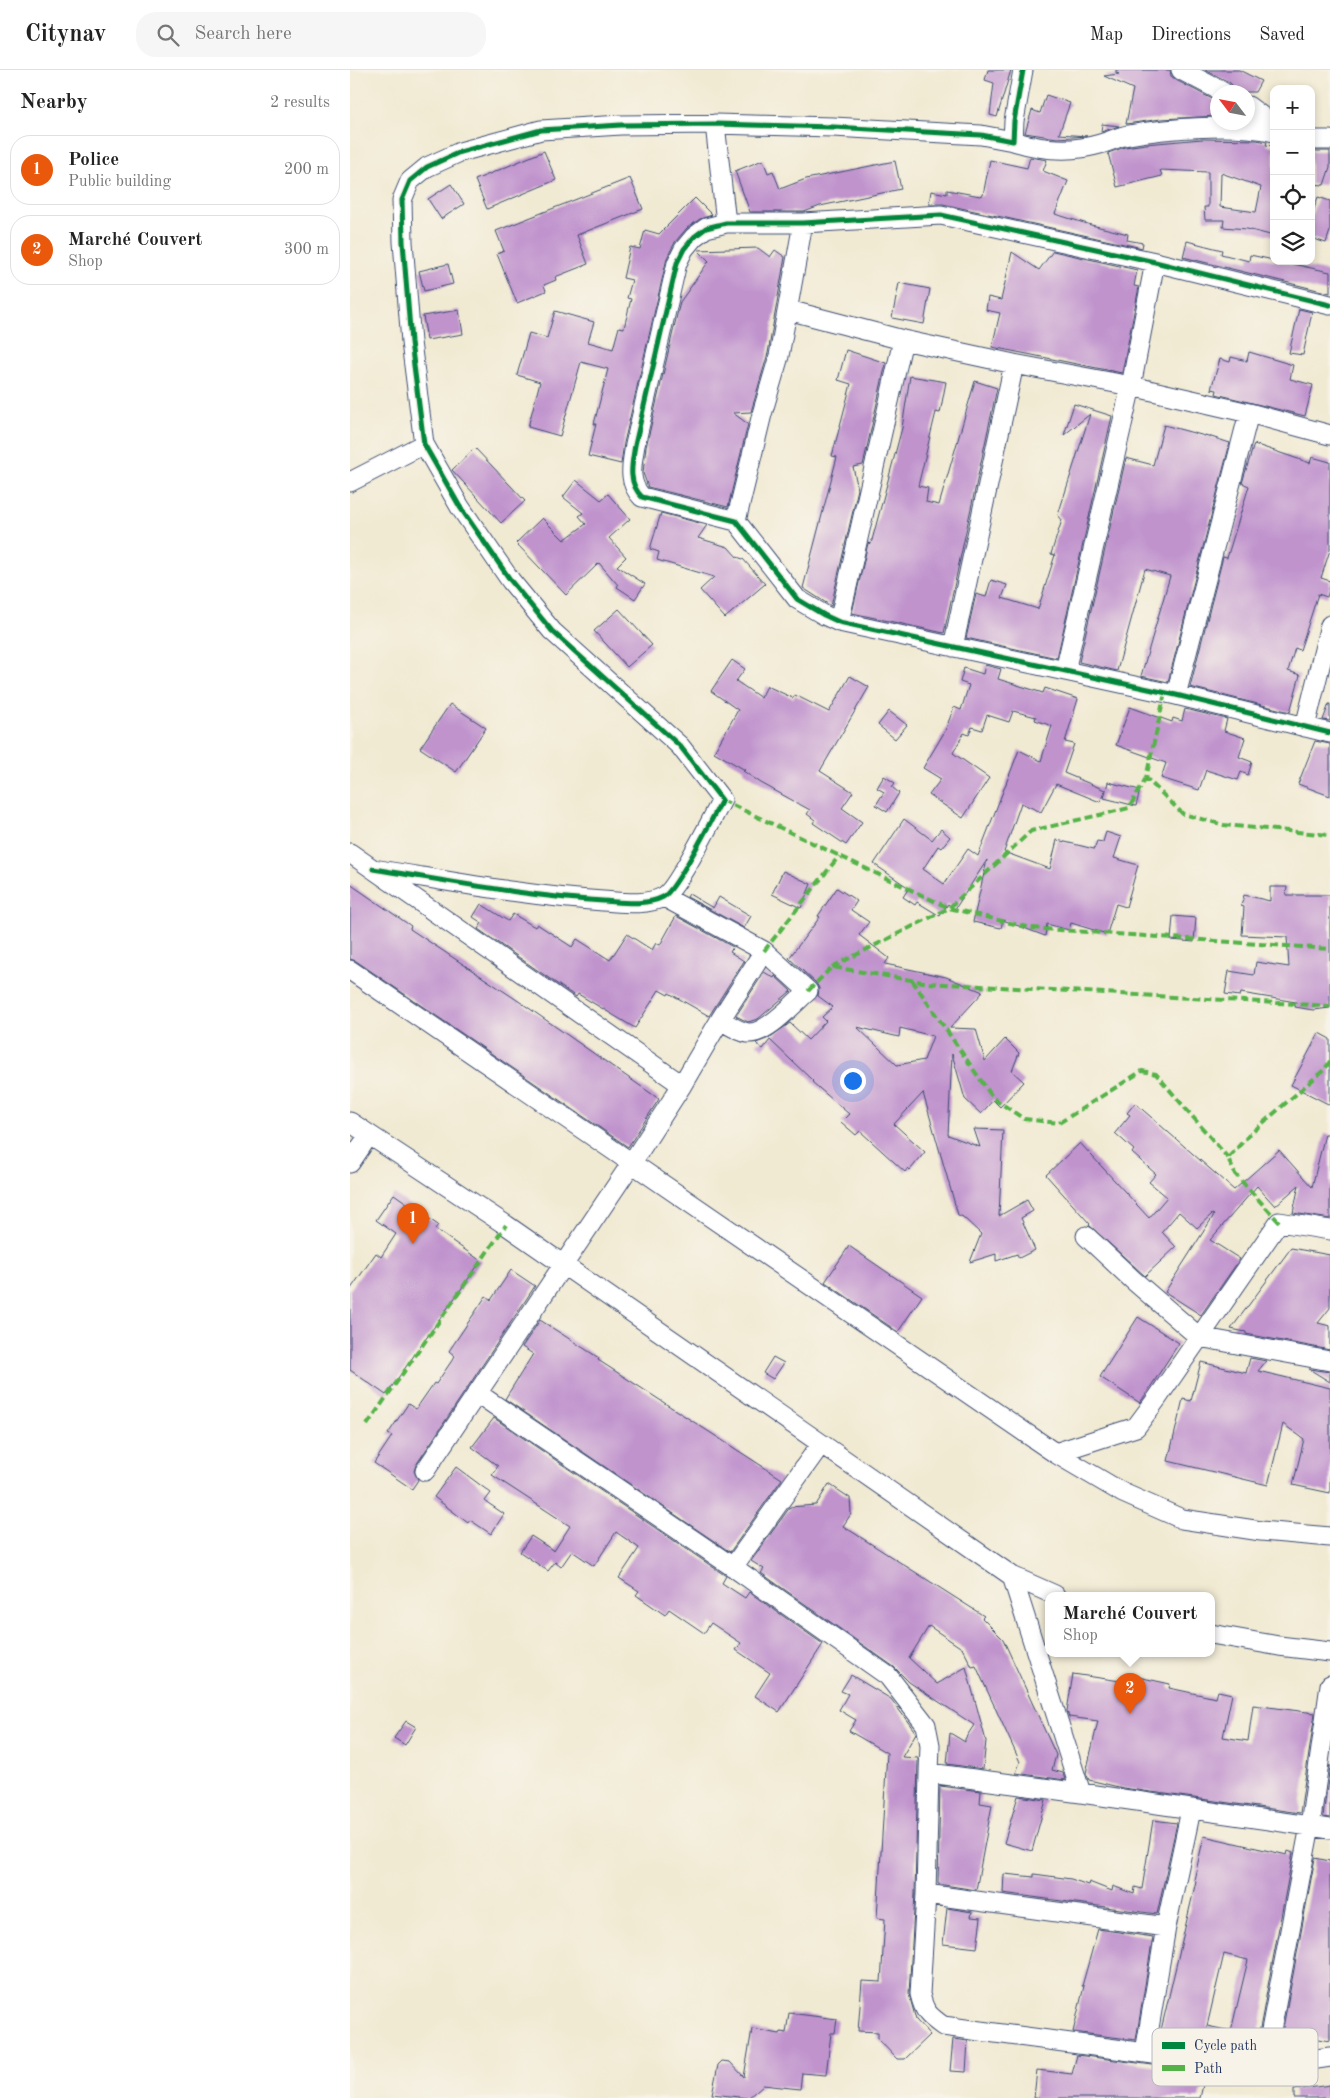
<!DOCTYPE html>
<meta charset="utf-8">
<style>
body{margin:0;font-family:"Old Standard TT",serif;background:#f6f6f6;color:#222}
.controls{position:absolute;right:15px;top:15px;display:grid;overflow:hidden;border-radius:10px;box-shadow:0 2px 8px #0003}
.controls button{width:45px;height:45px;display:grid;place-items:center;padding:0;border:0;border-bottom:1px solid #e0e0e0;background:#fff;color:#222;font:25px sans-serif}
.compass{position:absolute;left:860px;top:15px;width:45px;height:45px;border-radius:50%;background:#fff;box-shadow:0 2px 8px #0003;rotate:302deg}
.you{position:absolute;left:502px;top:1010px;width:18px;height:18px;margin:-12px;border:4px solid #fff;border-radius:50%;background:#1a73e8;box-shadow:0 0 0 8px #1a73e833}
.badge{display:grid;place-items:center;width:32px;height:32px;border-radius:50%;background:#ea580c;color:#fff;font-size:16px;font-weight:700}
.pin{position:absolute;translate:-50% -41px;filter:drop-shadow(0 1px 2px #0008)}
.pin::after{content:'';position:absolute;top:26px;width:18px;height:15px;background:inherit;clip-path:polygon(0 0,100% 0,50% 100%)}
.popup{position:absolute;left:695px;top:1522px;width:170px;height:65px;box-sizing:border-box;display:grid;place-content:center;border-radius:10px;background:#fff;filter:drop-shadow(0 1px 4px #0005);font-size:16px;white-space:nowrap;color:#767676}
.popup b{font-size:19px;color:#222}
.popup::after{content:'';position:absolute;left:50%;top:100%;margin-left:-10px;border:10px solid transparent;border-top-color:#fff}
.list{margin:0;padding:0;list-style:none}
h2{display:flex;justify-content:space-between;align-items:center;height:65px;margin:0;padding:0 20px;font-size:21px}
h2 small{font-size:16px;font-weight:400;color:#767676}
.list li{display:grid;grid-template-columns:32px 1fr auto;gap:15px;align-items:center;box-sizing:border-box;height:70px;margin:0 10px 10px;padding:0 10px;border:1px solid #e0e0e0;border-radius:20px}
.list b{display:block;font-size:19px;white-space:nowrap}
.list p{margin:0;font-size:16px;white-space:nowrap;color:#767676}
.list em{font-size:16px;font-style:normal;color:#767676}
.icon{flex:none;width:28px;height:28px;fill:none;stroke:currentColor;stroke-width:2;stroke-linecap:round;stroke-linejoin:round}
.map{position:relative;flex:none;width:980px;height:2028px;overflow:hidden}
header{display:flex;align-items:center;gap:30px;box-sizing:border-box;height:70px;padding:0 25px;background:#fff;border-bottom:1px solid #e0e0e0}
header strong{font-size:24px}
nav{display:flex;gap:28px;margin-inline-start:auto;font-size:18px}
.search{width:350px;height:45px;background:#f6f6f6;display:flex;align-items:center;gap:12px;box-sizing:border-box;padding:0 18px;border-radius:20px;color:#767676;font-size:19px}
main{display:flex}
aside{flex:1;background:#fff}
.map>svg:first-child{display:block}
</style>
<header>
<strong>Citynav</strong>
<div class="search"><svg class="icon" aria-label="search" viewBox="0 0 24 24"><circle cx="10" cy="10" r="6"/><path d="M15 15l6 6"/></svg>Search here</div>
<nav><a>Map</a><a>Directions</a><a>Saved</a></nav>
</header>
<main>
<aside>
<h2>Nearby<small>2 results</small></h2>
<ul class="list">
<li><span class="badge">1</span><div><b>Police</b><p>Public building</p></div><em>200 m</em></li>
<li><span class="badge">2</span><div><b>Marché Couvert</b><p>Shop</p></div><em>300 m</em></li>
</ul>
</aside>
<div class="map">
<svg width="980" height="2028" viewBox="0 0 980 2028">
<rect width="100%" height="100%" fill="#f7f3e8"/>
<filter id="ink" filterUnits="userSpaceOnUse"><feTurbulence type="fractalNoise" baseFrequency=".02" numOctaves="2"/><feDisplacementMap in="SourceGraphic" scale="10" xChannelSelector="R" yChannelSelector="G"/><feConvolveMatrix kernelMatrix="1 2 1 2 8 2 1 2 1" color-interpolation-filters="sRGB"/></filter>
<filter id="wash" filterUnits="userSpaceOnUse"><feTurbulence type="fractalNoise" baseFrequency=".0096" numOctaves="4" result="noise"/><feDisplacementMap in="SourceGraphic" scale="20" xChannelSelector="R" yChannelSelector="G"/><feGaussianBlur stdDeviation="1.12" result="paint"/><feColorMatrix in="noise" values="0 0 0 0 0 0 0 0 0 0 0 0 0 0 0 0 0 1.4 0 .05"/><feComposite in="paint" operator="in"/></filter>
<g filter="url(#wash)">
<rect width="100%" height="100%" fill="#f1ead3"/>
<g id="blocks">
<path fill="#c093cd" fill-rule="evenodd" d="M638 0H661L647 47 640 45 644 13 635 10Z
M766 0H820L821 6 826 10 868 32V46L811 49 776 54 783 19 754 6 769 4 766 3Z
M855 0H889L911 11 905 22H884L883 16 879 12Z
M696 25 720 33 709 64 737 66 707 68 675 63 682 40 690 43Z
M752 54 769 56 751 62Z
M852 69 907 70 917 72 916 75 924 76V166L897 159 873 157 874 150H855L854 137H858V102L810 100 812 106 767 117 758 83 775 77 796 74ZM871 103 911 117 906 142 870 137Z
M194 81 206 110 137 139 125 110Z
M961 81H980V97L974 115 961 114Z
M680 87 697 90 693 101 718 111 705 144 741 155 778 164 777 170 793 173 792 178 593 134H579L581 121 597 124V120L630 126 633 125 640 90 677 98Z
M413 90 418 103 423 101 430 119 456 109 545 91 551 119 470 136 454 142H400L385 101Z
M280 108 293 139 227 165 238 194 205 207 206 210 194 215 196 221 167 233 147 184 154 181 146 161Z
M101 114 114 134 91 149 78 129Z
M968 127 980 131V161L976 173 961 168V147Z
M345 128 362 145 350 149 337 158 325 172 317 188 274 373 271 394 238 386 246 354H244L258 299 231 292 210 366 178 357 190 312 167 305 179 263 197 268 205 241 244 252 238 272 263 279 269 257 274 258 281 229 277 228 282 210 273 208 280 177 290 179 295 160 309 164Z
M837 171 872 180 871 184 899 191 900 185 980 202V223L833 187Z
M408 178 420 187 425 180 435 187 418 283 401 342 383 343 398 354 378 437 298 417 293 403 296 377 330 232 359 191 348 180Z
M703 181 787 200 784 216 789 217 772 303 642 277 650 243 636 240 638 227 651 230 662 182 689 200Z
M98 194 103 214 74 221 69 201Z
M549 213 580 219 574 254 542 248Z
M949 239 962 242 953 285 939 283Z
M109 240 113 264 77 270 73 246Z
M496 280 536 293 513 395 503 397 508 419 481 536 453 518 487 387 482 386 501 314 488 310Z
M899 282 943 295 940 309 963 315 955 346 866 324 867 320 861 319 870 289 880 292 881 287 897 291Z
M560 306 596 312 590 343 586 342 568 416 578 418 576 432 589 435 625 311 647 318 594 563 502 543 518 473 521 474 552 358Z
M724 334 762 346 707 588 616 568 626 524 636 527 641 510 657 515 652 528 688 539 705 485 701 484 712 450 708 445 740 344 714 365Z
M814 355 855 366V365L880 373 818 612 791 606 820 506 795 499 767 601 729 592 776 388 803 395Z
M904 374 960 393 962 387 980 392V480L971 508 980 511V516L977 527 968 524 950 580 945 578 938 601 950 605 940 642 840 617 873 487 877 488 899 416 892 413Z
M125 378 175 431 151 453 102 400Z
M226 410 251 430 258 424 280 449 259 468 276 487 267 496 295 514 285 529 267 517 268 515 249 493 216 525 166 473 192 448 214 470 236 454 229 446 233 443 213 427Z
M311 443 357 455 348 468 378 477 387 487 393 489 415 514 375 548 350 520 364 507 307 490 309 482 300 479Z
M269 539 302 575 277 597 244 561Z
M382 590 395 599 386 611 411 628 417 616 443 628 445 625 479 642 500 606 519 617 470 701 503 722 492 738 512 752 496 775 463 753 465 750 457 744 460 740 411 713 393 701 395 700 364 682 388 640 361 621Z
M635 595 651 599 648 609 693 623 695 618 728 629 715 672 724 674 714 703 755 720 750 732 706 714 691 742 671 733 654 782 700 799 707 770 744 779 747 771 753 772 756 762 771 767 764 788 788 795 776 837 766 834 757 864 721 853 719 860 697 854 695 866 653 850 651 858 623 852 637 790 605 839 598 834 590 846 567 832 565 835 553 827 559 818 524 794 554 749 582 770 591 759 600 767 591 778 588 776 573 799 594 814 618 779 628 786 669 680 691 691 702 656 685 650 686 647 663 641 659 652 637 645 632 660 622 657 619 665 614 663 603 683 639 708 613 748 579 725 591 709 573 698 595 661 604 637 611 640 619 615 610 612 614 598 633 604Z
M100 634 136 658 106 702 70 678Z
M979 634H980V651L973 650Z
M780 637 822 652 823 648 832 651 835 639 877 649 874 661 895 668 889 687 902 692 898 705 891 702 888 710 856 700 849 720 811 708 816 693 766 675Z
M539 641 557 655 545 669 528 655Z
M965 671 980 674V726L948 714Z
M534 706 545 713 542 717 549 723 537 742 526 735 534 722 527 718Z
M758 712 790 720 786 736 754 728Z
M433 801 461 814 451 838 422 824Z
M0 814 61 856 60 859 173 934 309 1029 278 1077 6 891 0 889Z
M920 817H937L936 825H980V938L963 940 945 937 946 932 891 923 890 926 875 924 879 901 904 905 906 892 939 897 937 867 892 865 894 837 891 836 894 825 920 831Z
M487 818 507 831 501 840 519 852 509 865 539 888 535 894 596 907 633 922 600 958 626 959 635 991 655 969 669 983 662 1001 674 1012 650 1037 643 1030 631 1044 615 1029 602 984 598 1065 630 1077 624 1059 653 1060 649 1146 677 1130 683 1141 671 1148 685 1180 669 1188 667 1184 646 1191V1184L620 1192 631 1164 613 1147 608 1145 573 1023 544 1054 575 1082 560 1100 558 1098 555 1102 510 1061 506 1065 491 1052 499 1044 462 1012 463 1011 420 970 413 979 406 973 419 968 440 953 458 970 476 951 472 947 483 937 468 926 469 918 466 913 439 888 470 847 468 846ZM507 957 549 967 550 958 583 966 574 990 547 995Z
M339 824 363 838 369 827 401 846 394 858 337 827Z
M131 834 158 851 163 844 185 857 187 854 222 877 227 869 260 890 277 864 302 880 306 873 310 875 326 846 383 877 380 882 394 891 359 946 319 923 318 925 309 920 285 958 228 924 226 927 128 859 132 853 123 847Z
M823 846 846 848 844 872 821 870Z
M414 902 424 908 425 906 441 921 408 949 398 952 386 946Z
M969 963 980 969V1035L941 1015Z
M785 1033 884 1120 929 1080 962 1117 975 1064H980V1149L943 1143 949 1115 925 1136 907 1116 860 1170 890 1189 851 1245 815 1222 864 1145 862 1144 847 1158 829 1142 812 1162 826 1177 795 1206 739 1155 740 1154 696 1105 730 1073 799 1148 817 1127 799 1112 806 1104 782 1083 784 1080 765 1063 780 1045 777 1043Z
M44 1124 88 1155 85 1159 131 1191 36 1325 0 1300V1220L26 1183 31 1187 46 1164 26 1150Z
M499 1176 572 1226 548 1262 475 1212Z
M941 1178 980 1185V1238L968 1253 980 1256V1280L896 1264V1262L881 1259Z
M161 1200 185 1216 66 1395 64 1401 68 1410 62 1419 24 1393 42 1366 38 1364 58 1334 66 1339 84 1313 86 1314 105 1286 99 1281 136 1226 141 1230Z
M788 1247 829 1273 790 1333 750 1307Z
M190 1250 249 1288 248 1290 432 1409 380 1482 155 1329 183 1284 172 1277Z
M423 1287 434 1293 423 1309 413 1303Z
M900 1288 916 1291 908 1301 980 1318V1423L943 1415 954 1369 933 1354 918 1415 818 1391 833 1329 841 1331 851 1292 896 1303Z
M959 1299 980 1302V1312Z
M144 1348 376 1506 372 1513 395 1528 399 1522 473 1574 429 1642 405 1626 420 1603 386 1580 391 1573 361 1553 354 1563 319 1539 315 1545 286 1525 289 1521 269 1508 289 1478 266 1462 244 1496 222 1481 211 1497 205 1492 198 1501 170 1482 181 1466 204 1481 220 1456 142 1405 148 1396 122 1377Z
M106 1397 141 1423 135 1431 154 1444 141 1464 120 1450 118 1453 84 1427Z
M479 1414 500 1428 501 1444 493 1456 634 1546 632 1548 653 1569 706 1685 702 1700 713 1703 715 1710 666 1703 670 1692 626 1596 622 1597 613 1579 579 1556 559 1588 587 1614 616 1597 636 1671 633 1699 597 1694 600 1663 615 1672V1669L624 1655 559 1612 544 1597 411 1503 414 1499 401 1491 440 1437 466 1435Z
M723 1604 777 1612 779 1605 820 1614 819 1618 866 1628 868 1621 882 1624 873 1667 898 1671 903 1635 965 1643 950 1743 773 1718 739 1710 736 1703 748 1651 719 1647 717 1641Z
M501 1605 541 1629 566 1663 552 1687 568 1688 565 1824 559 1924 566 1950 580 1965 555 1989H547L528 1969V1962L508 1961 512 1911 531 1912 535 1849 527 1848 537 1683 499 1661 506 1650 489 1640 498 1624 491 1621Z
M56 1651 66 1657 55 1675 44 1668Z
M980 1695V1748L973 1747Z
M590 1716 631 1721 630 1733 642 1735 626 1820 588 1814Z
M668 1726 696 1730 682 1781 654 1773Z
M803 1750 827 1753 807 1844 653 1823 654 1804 684 1807V1804L721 1809 738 1815 739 1812 762 1821 763 1816 784 1824 785 1817 792 1819Z
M854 1766 937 1785 938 1781 943 1783 905 1985 808 1973 846 1811 844 1810ZM874 1884 898 1890 881 1961 857 1956Z
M965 1788 980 1791V1971L932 1963Z
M597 1838 622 1842 621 1847 631 1848 627 1878 593 1874Z
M748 1859 803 1867 786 1970 723 1962 734 1916H732Z
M439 1943 487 1949 485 1963H481L476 2005 452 2003 450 2019 413 2015 398 2028 362 2024 368 1995 372 1991 380 1992 394 2007 402 1959 430 1964 431 1962 436 1963Z
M603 1969 618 1971 616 2002 600 2001Z
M727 1985 856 2002 850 2028H684L687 2000 722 2004Z
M980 2015V2028H944V2020Z"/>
</g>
</g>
<g filter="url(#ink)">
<use href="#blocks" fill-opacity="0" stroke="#3b4b70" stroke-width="1"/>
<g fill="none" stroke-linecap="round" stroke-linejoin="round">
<g stroke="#3b4b70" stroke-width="21">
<path id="minor" d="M831 0 873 22
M898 36 924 55
M365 54 376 153
M961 70H980
M663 71C692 80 720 83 750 74 759 72 769 66 779 65 816 58 888 53 924 62
M980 235 805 192 591 145 453 153H376L356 158 344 167 334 179 327 193 285 375C282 394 277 412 292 427L386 451 447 529 474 545 489 552 826 625 980 663
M438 240 553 270 664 294 781 316 899 343 980 365
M0 412 74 374
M386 451 412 344 429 286 453 153
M489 552 553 270
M603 577 664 294
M715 601 781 316 805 192
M826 625 899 343
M955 657 980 555
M0 783 332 1015 281 1094 75 1401
M23 799C99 811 175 826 253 831 271 832 296 836 313 827 326 821 363 747 372 730L330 676 202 561 161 511 110 437 74 374 61 272 53 172 52 130 60 111 77 97 110 82 191 60 271 55 365 54 483 57 631 65 663 71 664 51 673 0
M314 827 414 881 458 921C445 932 416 965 398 963 389 962 378 954 370 950L332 1015
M0 900 705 1383 773 1423 832 1449 911 1461 980 1467
M370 950 414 881
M0 1052 156 1155 662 1506 705 1525
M0 1093 19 1065
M736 1166 783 1210 849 1267 980 1291
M127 1323 383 1497 538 1606 576 1655 580 1675 579 1703 576 1824 570 1924C574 1942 579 1946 593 1956L863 1992 914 1997 980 1987
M705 1383 786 1357 806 1330 929 1152 980 1160
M383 1497 471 1374
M662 1506 731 1723
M861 1564 929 1576 980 1582
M579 1703 731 1723 980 1759
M576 1824 816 1857
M795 1982 816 1857 841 1740
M914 1997 960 1756 980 1615"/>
</g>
<use href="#minor" stroke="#fff" stroke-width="19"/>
<path stroke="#55b248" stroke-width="4" stroke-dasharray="8 4" stroke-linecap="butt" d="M815 623 796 708 833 744 874 755 980 765
M372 730 599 838 681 761 779 738 796 708
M414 881 489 786
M482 897 599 838 681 858 980 879
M562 910 643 1028 674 1049 709 1053 792 1001 806 1004 878 1088
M458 921 482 897 579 913 980 936
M929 1152 885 1104 878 1088 899 1065 975 999 980 991
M17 1355 156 1155"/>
<g stroke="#f7f3e8" stroke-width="8">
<path id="cycleway" d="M980 235 805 192 591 145 453 153H376L356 158 344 167 334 179 327 193 285 375C282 394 277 412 292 427L386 451 447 529 474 545 489 552 826 625 980 663
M23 799C99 811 175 826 253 831 271 832 296 836 313 827 326 821 363 747 372 730L330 676 202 561 161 511 110 437 74 374 61 272 53 172 52 130 60 111 77 97 110 82 191 60 271 55 365 54 483 57 631 65 663 71 664 51 673 0"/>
</g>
<use href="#cycleway" stroke="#00873e" stroke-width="5"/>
</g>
</g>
<rect x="802" y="1958" width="166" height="58" rx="8" fill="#f7f3e8" stroke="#b5b8bf" stroke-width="1"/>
<rect x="812" y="1972" width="23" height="7" fill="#00873e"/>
<rect x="812" y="1995" width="23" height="6" fill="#55b248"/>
<g font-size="14" fill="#1b2f5e">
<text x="844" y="1980">Cycle path</text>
<text x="844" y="2003">Path</text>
</g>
</svg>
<div class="controls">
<button>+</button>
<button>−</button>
<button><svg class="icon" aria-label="locate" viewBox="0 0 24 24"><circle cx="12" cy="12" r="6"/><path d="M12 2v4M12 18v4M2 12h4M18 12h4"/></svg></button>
<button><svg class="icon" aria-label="layers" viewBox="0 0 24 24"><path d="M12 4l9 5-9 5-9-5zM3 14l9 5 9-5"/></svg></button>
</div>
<svg class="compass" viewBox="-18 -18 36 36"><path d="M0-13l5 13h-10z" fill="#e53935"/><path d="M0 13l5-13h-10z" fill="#767676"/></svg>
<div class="you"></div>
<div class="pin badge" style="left:63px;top:1174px">1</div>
<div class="pin badge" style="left:780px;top:1644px">2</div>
<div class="popup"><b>Marché Couvert</b>Shop</div>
</div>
</main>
